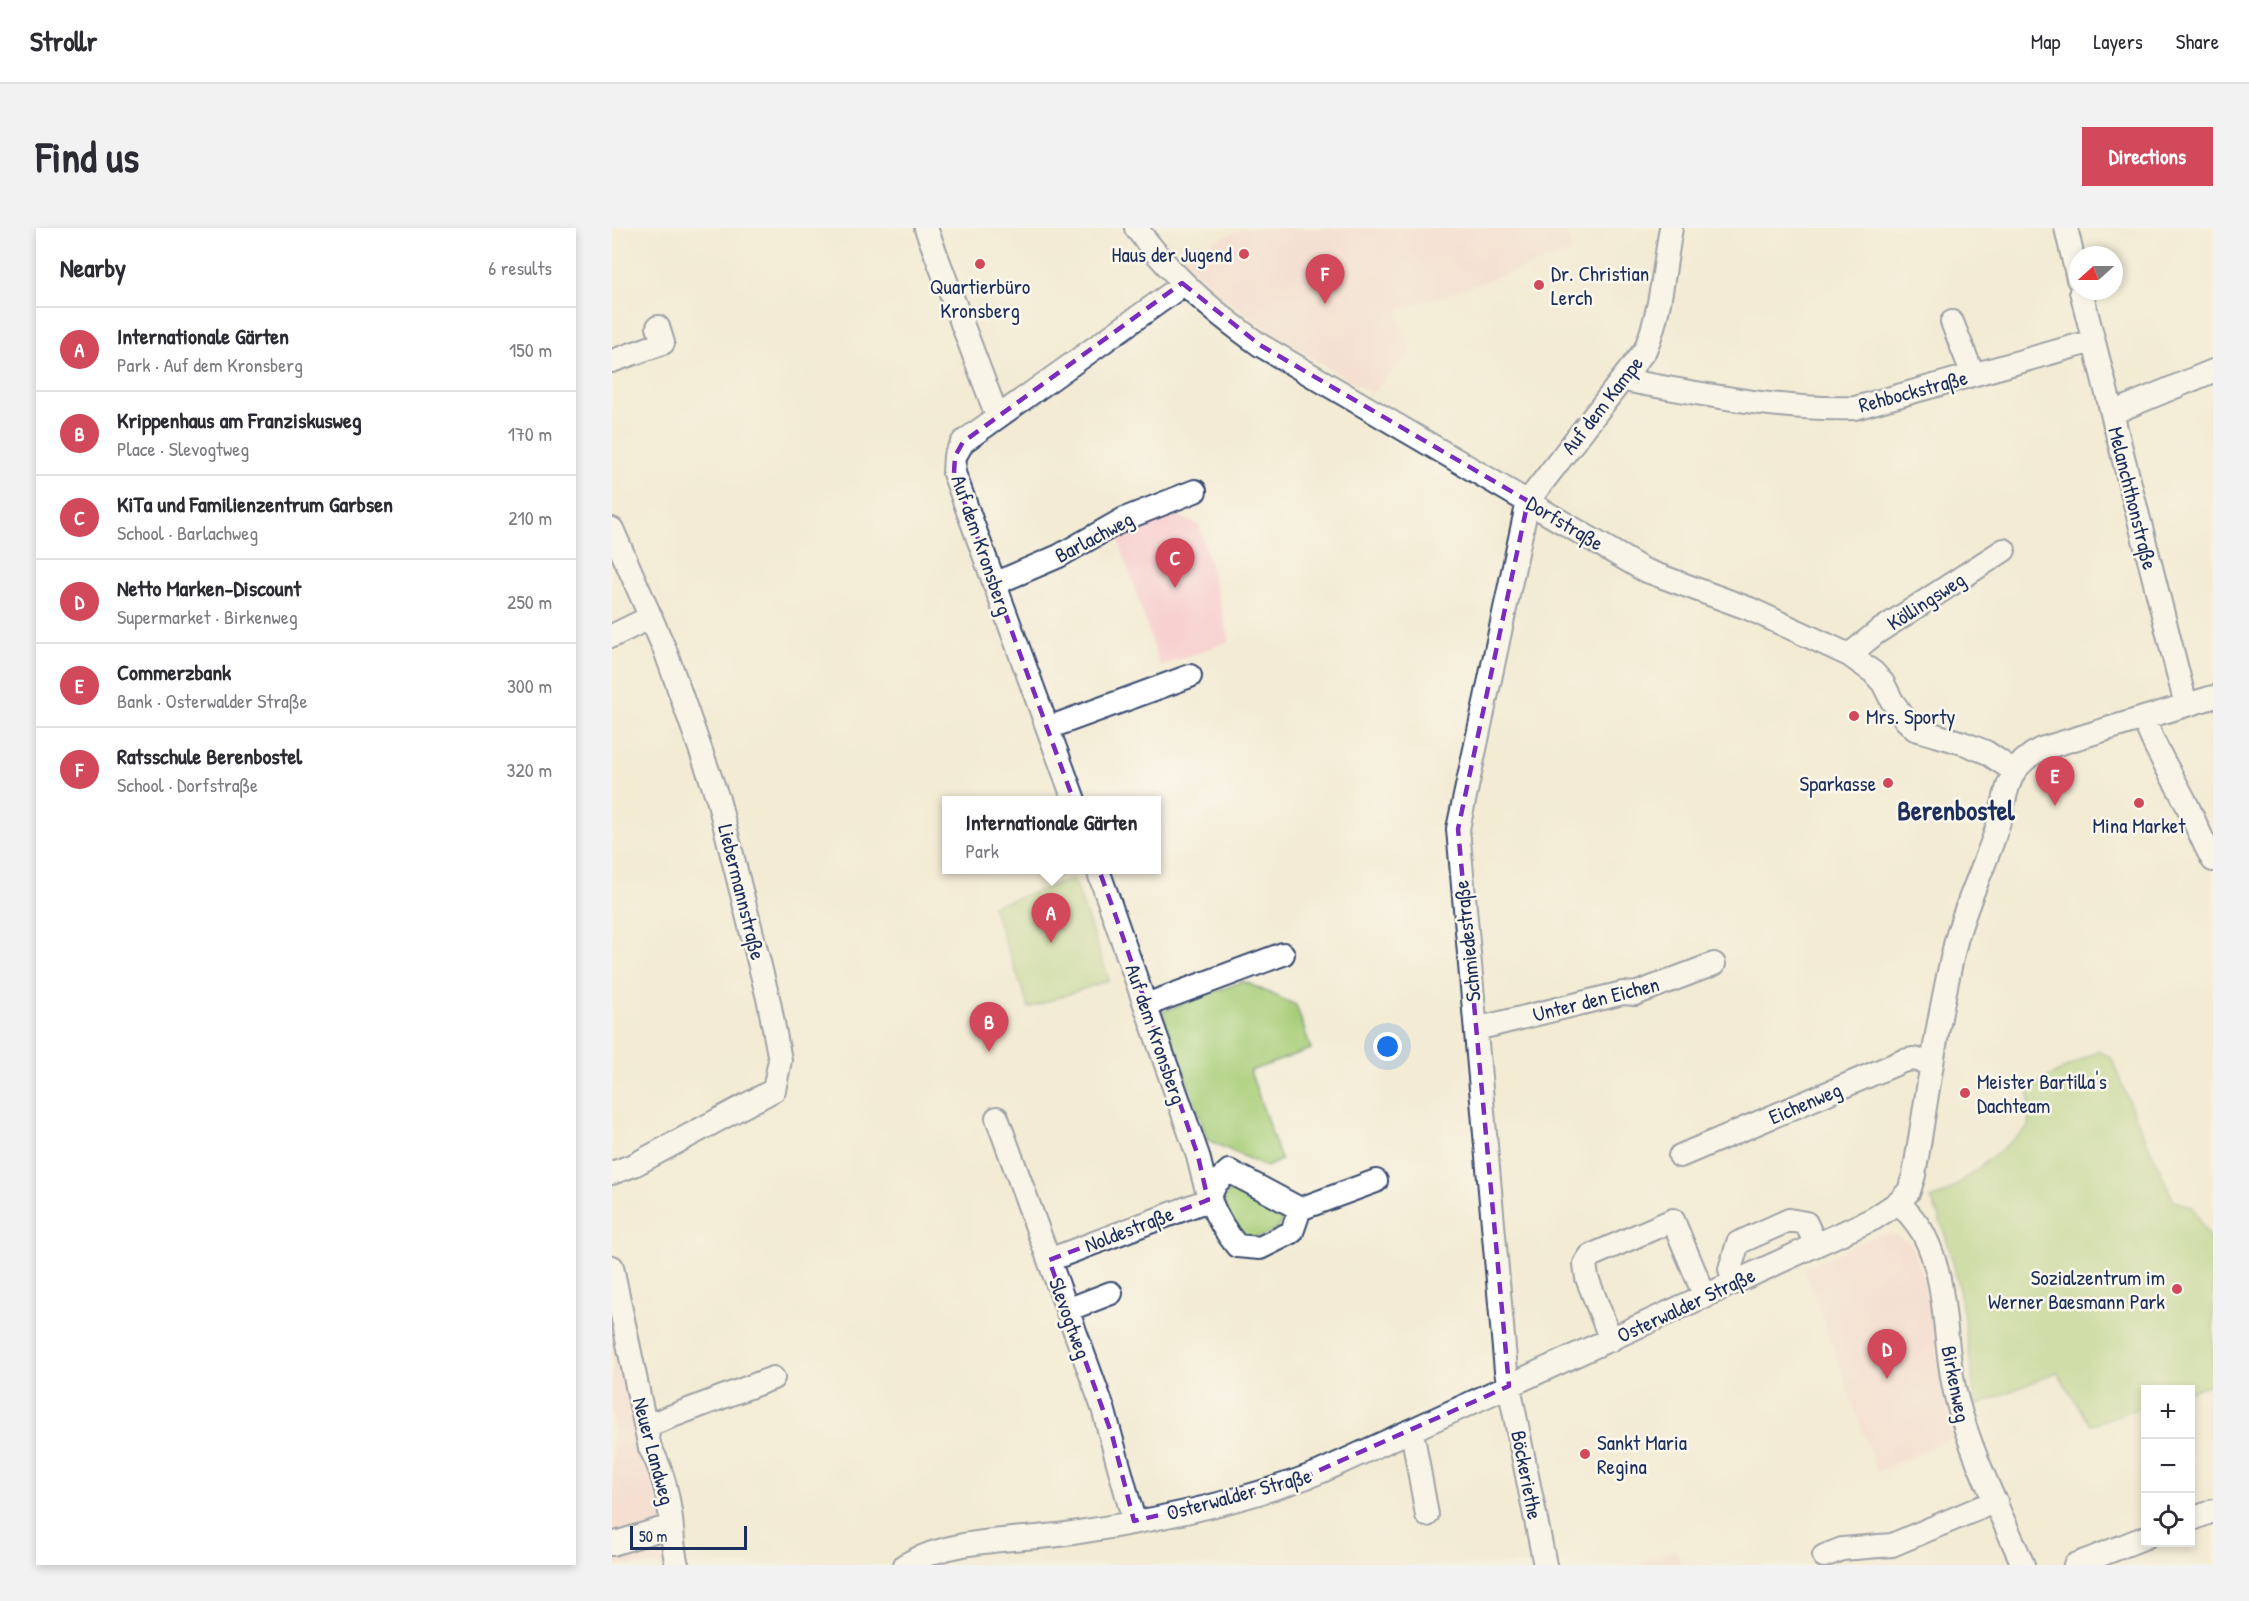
<!DOCTYPE html>
<meta charset="utf-8">
<style>
body{margin:0;font-family:"Patrick Hand",sans-serif;background:#f2f2f3;color:#2b2b33}
.controls{position:absolute;right:18px;bottom:18px;display:grid;overflow:hidden;border-radius:0px;box-shadow:0 3px 9px #0003}
.controls button{width:54px;height:54px;display:grid;place-items:center;padding:0;border:0;border-bottom:2px solid #e1e1e2;background:#fff;color:#2b2b33;font:30px sans-serif}
.compass{position:absolute;left:1457px;top:18px;width:54px;height:54px;border-radius:50%;background:#fff;box-shadow:0 3px 9px #0003;rotate:249deg}
.scale{position:absolute;left:18px;bottom:15px;width:117px;box-sizing:border-box;padding-left:6px;border:3px solid #1b2f5e;border-top:0;font-size:16px;line-height:21px;white-space:nowrap;color:#1b2f5e;-webkit-text-stroke:4px #fbf7ec;paint-order:stroke}
.you{position:absolute;left:776px;top:819px;width:21px;height:21px;margin:-15px;border:4px solid #fff;border-radius:50%;background:#1a73e8;box-shadow:0 0 0 9px #1a73e833}
.badge{display:grid;place-items:center;width:39px;height:39px;border-radius:50%;background:#d1495b;color:#fff;font-size:20px;font-weight:700}
.pin{position:absolute;translate:-50% -50px;filter:drop-shadow(0 2px 3px #0008)}
.pin::after{content:'';position:absolute;top:32px;width:21px;height:18px;background:inherit;clip-path:polygon(0 0,100% 0,50% 100%)}
.popup{position:absolute;left:330px;top:568px;width:219px;height:78px;box-sizing:border-box;display:grid;place-content:center;border-radius:0px;background:#fff;filter:drop-shadow(0 2px 4px #0005);font-size:20px;white-space:nowrap;color:#7c7c81}
.popup b{font-size:22px;color:#2b2b33}
.popup::after{content:'';position:absolute;left:50%;top:100%;margin-left:-12px;border:12px solid transparent;border-top-color:#fff}
.list{margin:0;padding:0;list-style:none}
h2{display:flex;justify-content:space-between;align-items:center;height:78px;margin:0;padding:0 24px;font-size:26px}
h2 small{font-size:20px;font-weight:400;color:#7c7c81}
.list li{display:grid;grid-template-columns:39px 1fr auto;gap:18px;align-items:center;box-sizing:border-box;height:84px;padding:0 24px;border-top:2px solid #e1e1e2}
.list b{display:block;font-size:22px;white-space:nowrap}
.list p{margin:0;font-size:20px;white-space:nowrap;color:#7c7c81}
.list em{font-size:20px;font-style:normal;color:#7c7c81}
.icon{flex:none;width:33px;height:33px;fill:none;stroke:currentColor;stroke-width:2;stroke-linecap:round;stroke-linejoin:round}
.map{position:relative;flex:none;width:1601px;height:1337px;overflow:hidden;border-radius:0px}
header{display:flex;align-items:center;gap:36px;box-sizing:border-box;height:84px;padding:0 30px;background:#fff;border-bottom:2px solid #e1e1e2}
header strong{font-size:28px}
nav{display:flex;gap:33px;margin-inline-start:auto;font-size:21px}
.intro{display:flex;align-items:center;justify-content:space-between;box-sizing:border-box;height:144px;padding:0 36px}
h1{margin:0;font-size:42px}
.button{padding:15px 27px;border-radius:0px;background:#d1495b;color:#fff;font-size:21px;font-weight:700}
main{display:flex;gap:36px;padding:0 36px}
aside{flex:1;background:#fff;border-radius:0px;box-shadow:0 3px 9px #0003}
.map>svg:first-child{display:block}
</style>
<header>
<strong>Strollr</strong>
<nav><a>Map</a><a>Layers</a><a>Share</a></nav>
</header>
<div class="intro"><h1>Find us</h1><a class="button">Directions</a></div>
<main>
<aside>
<h2>Nearby<small>6 results</small></h2>
<ul class="list">
<li><span class="badge">A</span><div><b>Internationale Gärten</b><p>Park · Auf dem Kronsberg</p></div><em>150 m</em></li>
<li><span class="badge">B</span><div><b>Krippenhaus am Franziskusweg</b><p>Place · Slevogtweg</p></div><em>170 m</em></li>
<li><span class="badge">C</span><div><b>KiTa und Familienzentrum Garbsen</b><p>School · Barlachweg</p></div><em>210 m</em></li>
<li><span class="badge">D</span><div><b>Netto Marken-Discount</b><p>Supermarket · Birkenweg</p></div><em>250 m</em></li>
<li><span class="badge">E</span><div><b>Commerzbank</b><p>Bank · Osterwalder Straße</p></div><em>300 m</em></li>
<li><span class="badge">F</span><div><b>Ratsschule Berenbostel</b><p>School · Dorfstraße</p></div><em>320 m</em></li>
</ul>
</aside>
<div class="map">
<svg width="1601" height="1337" viewBox="0 0 1601 1337">
<rect width="100%" height="100%" fill="#fbf7ec"/>
<filter id="ink" filterUnits="userSpaceOnUse"><feTurbulence type="fractalNoise" baseFrequency=".0167" numOctaves="2"/><feDisplacementMap in="SourceGraphic" scale="12" xChannelSelector="R" yChannelSelector="G"/><feConvolveMatrix kernelMatrix="1 2 1 2 8 2 1 2 1" color-interpolation-filters="sRGB"/></filter>
<filter id="wash" filterUnits="userSpaceOnUse"><feTurbulence type="fractalNoise" baseFrequency=".008" numOctaves="4" result="noise"/><feDisplacementMap in="SourceGraphic" scale="24" xChannelSelector="R" yChannelSelector="G"/><feGaussianBlur stdDeviation="1.35" result="paint"/><feColorMatrix in="noise" values="0 0 0 0 0 0 0 0 0 0 0 0 0 0 0 0 0 1.4 0 .05"/><feComposite in="paint" operator="in"/></filter>
<g filter="url(#wash)">
<rect width="100%" height="100%" fill="#f3ebd4"/>
<path fill="#f7d0cf" d="M631 0H953L960 24 786 83 799 124 759 166 670 111 612 70 569 29Z
M561 286 587 297 618 413 548 438 505 306Z
M1279 1005 1298 1015 1312 1050 1341 1209 1265 1244 1192 1040 1264 1008Z
M0 1039 65 1337H0Z
M1063 1321 1069 1337H1026Z"/>
<path fill="#a7cd77" stroke="#617e6a" stroke-width="1.5" d="M462 651 497 752 417 780 380 678Z
M631 753 684 777 699 821 638 843 669 932 654 939 596 912 550 784Z
M1486 823 1499 829 1520 881 1562 973 1581 979 1601 1018V1155L1579 1163 1534 1162 1533 1178 1478 1197 1445 1144 1364 1178C1354 1108 1349 1035 1319 971L1335 965 1417 899V859Z
M626 961 671 984C674 1005 642 1016 626 1004 616 996 613 981 611 970L616 964Z"/>
</g>
<g filter="url(#ink)">
<g fill="none" stroke-linecap="round" stroke-linejoin="round">
<g stroke="#3b4b70" stroke-width="26">
<path id="minor" d="M314 0 385 188
M524 0C563 51 596 80 648 117L1032 342 1138 381 1237 427 1261 444 1271 455 1280 473 1293 491 1303 501 1351 515 1374 524 1402 543
M1454 0 1466 51
M1469 63 1574 477
M1340 94 1361 147
M0 133 51 115 46 99
M1011 152C1085 165 1169 183 1243 180L1481 113
M1500 185 1601 143
M0 301 53 422 106 571 157 774 168 832 162 862 22 937 0 945
M382 356 447 328 512 291 583 263
M0 408 39 389
M1237 427 1264 405 1392 322
M1532 490C1541 519 1559 545 1573 573 1583 593 1590 613 1601 632
M436 500 578 448
M462 572 342 245 343 228 351 214 561 64 570 55
M534 777 671 726
M864 801 1011 765 1023 766 1102 736
M385 890 491 1180 522 1293
M1068 928 1291 833 1301 831 1320 835
M1287 974C1296 985 1306 995 1312 1007 1338 1058 1330 1118 1345 1172 1360 1229 1388 1283 1411 1337
M688 981 764 953
M437 1032 596 972 604 955 617 943 688 981 680 1004 648 1020 625 1018C600 987 595 966 586 928L486 642
M0 1039 38 1220C49 1239 55 1262 58 1284 61 1302 60 1319 65 1337
M1122 1055 1118 1041 1126 1015 1177 992 1194 995 1204 1017
M455 1082 499 1065
M999 1112 975 1050 973 1036 978 1028 1061 992 1093 1069
M34 1198 161 1150
M797 1203 802 1214 815 1287
M1578 1292 1601 1283
M0 1316 59 1298
M1212 1328 1230 1321 1280 1317 1384 1273
M293 1337C340 1310 401 1313 454 1306 535 1294 631 1274 708 1244L1261 991 1287 974 1297 963 1302 947C1315 870 1325 793 1343 717 1353 675 1374 637 1386 597 1396 562 1393 540 1429 521L1601 469
M933 1337 894 1143 846 601 916 273 1033 122C1049 85 1052 39 1059 0
M1463 1337 1534 1309"/>
</g>
<use href="#minor" stroke="#fff" stroke-width="22"/>
</g>
</g>
<path d="M0 0H1601V1337H0ZM570 55 648 117 916 273 846 601 897 1158 672 1258 522 1293 500 1207 437 1032 596 972 586 928 502 683 342 245 343 228 351 214Z" fill="#f3ebd4" fill-opacity=".55" fill-rule="evenodd"/>
<path fill="none" stroke="#7b2cbf" stroke-width="4.5" stroke-dasharray="12 8" stroke-linejoin="round" d="M570 55 648 117 916 273 846 601 897 1158 672 1258 522 1293 500 1207 437 1032 596 972 586 928 502 683 342 245 343 228 351 214Z"/>
<g fill="#d1495b" stroke="#fbf7ec" stroke-width="2">
<circle cx="632" cy="26" r="6"/>
<circle cx="368" cy="36" r="6"/>
<circle cx="927" cy="57" r="6"/>
<circle cx="1242" cy="488" r="6"/>
<circle cx="1276" cy="555" r="6"/>
<circle cx="1527" cy="575" r="6"/>
<circle cx="1353" cy="865" r="6"/>
<circle cx="1565" cy="1061" r="6"/>
<circle cx="973" cy="1226" r="6"/>
</g>
<g text-anchor="middle" dominant-baseline="central" stroke-width="5" stroke-linejoin="round" paint-order="stroke">
<g font-size="21" fill="#1b2f5e" stroke="#fbf7ec" text-anchor="start">
<text x="620" y="26" text-anchor="end">Haus der Jugend</text>
<text x="939" y="45">Dr. Christian<tspan x="939" dy="24">Lerch</tspan></text>
<text x="368" y="58" text-anchor="middle">Quartierbüro<tspan x="368" dy="24">Kronsberg</tspan></text>
<text x="1254" y="488">Mrs. Sporty</text>
<text x="1264" y="555" text-anchor="end">Sparkasse</text>
<text x="1527" y="597" text-anchor="middle">Mina Market</text>
<text x="1365" y="853">Meister Bartilla's<tspan x="1365" dy="24">Dachteam</tspan></text>
<text x="1553" y="1049" text-anchor="end">Sozialzentrum im<tspan x="1553" dy="24">Werner Baesmann Park</tspan></text>
<text x="985" y="1214">Sankt Maria<tspan x="985" dy="24">Regina</tspan></text>
</g>
<g font-size="21" fill="#1b2f5e" stroke="#fbf7ec">
<text transform="translate(1301 163) rotate(-15)">Rehbockstraße</text>
<text transform="translate(990 177) rotate(-52)">Auf dem Kampe</text>
<text transform="translate(1521 270) rotate(76)">Melanchthonstraße</text>
<text transform="translate(953 295) rotate(31)">Dorfstraße</text>
<text transform="translate(482 309) rotate(-28)">Barlachweg</text>
<text transform="translate(370 317) rotate(71)">Auf dem Kronsberg</text>
<text transform="translate(1314 373) rotate(-33)">Köllingsweg</text>
<text transform="translate(130 664) rotate(76)">Liebermannstraße</text>
<text transform="translate(855 713) rotate(-96)">Schmiedestraße</text>
<text transform="translate(984 771) rotate(-14)">Unter den Eichen</text>
<text transform="translate(544 806) rotate(71)">Auf dem Kronsberg</text>
<text transform="translate(1193 875) rotate(-23)">Eichenweg</text>
<text transform="translate(517 1001) rotate(-21)">Noldestraße</text>
<text transform="translate(1074 1077) rotate(-25)">Osterwalder Straße</text>
<text transform="translate(458 1090) rotate(70)">Slevogtweg</text>
<text transform="translate(1344 1156) rotate(79)">Birkenweg</text>
<text transform="translate(42 1223) rotate(75)">Neuer Landweg</text>
<text transform="translate(915 1247) rotate(79)">Böckeriethe</text>
<text transform="translate(627 1266) rotate(-15)">Osterwalder Straße</text>
</g>
<g font-size="27" font-weight="bold" fill="#1b2f5e" stroke="#fbf7ec">
<text x="1344" y="582">Berenbostel</text>
</g>
</g>
</svg>
<div class="controls">
<button>+</button>
<button>−</button>
<button><svg class="icon" aria-label="locate" viewBox="0 0 24 24"><circle cx="12" cy="12" r="6"/><path d="M12 2v4M12 18v4M2 12h4M18 12h4"/></svg></button>
</div>
<svg class="compass" viewBox="-18 -18 36 36"><path d="M0-13l5 13h-10z" fill="#e53935"/><path d="M0 13l5-13h-10z" fill="#7c7c81"/></svg>
<div class="scale">50 m</div>
<div class="you"></div>
<div class="pin badge" style="left:439px;top:715px">A</div>
<div class="popup"><b>Internationale Gärten</b>Park</div>
<div class="pin badge" style="left:377px;top:824px">B</div>
<div class="pin badge" style="left:563px;top:360px">C</div>
<div class="pin badge" style="left:1275px;top:1151px">D</div>
<div class="pin badge" style="left:1443px;top:578px">E</div>
<div class="pin badge" style="left:713px;top:76px">F</div>
</div>
</main>
